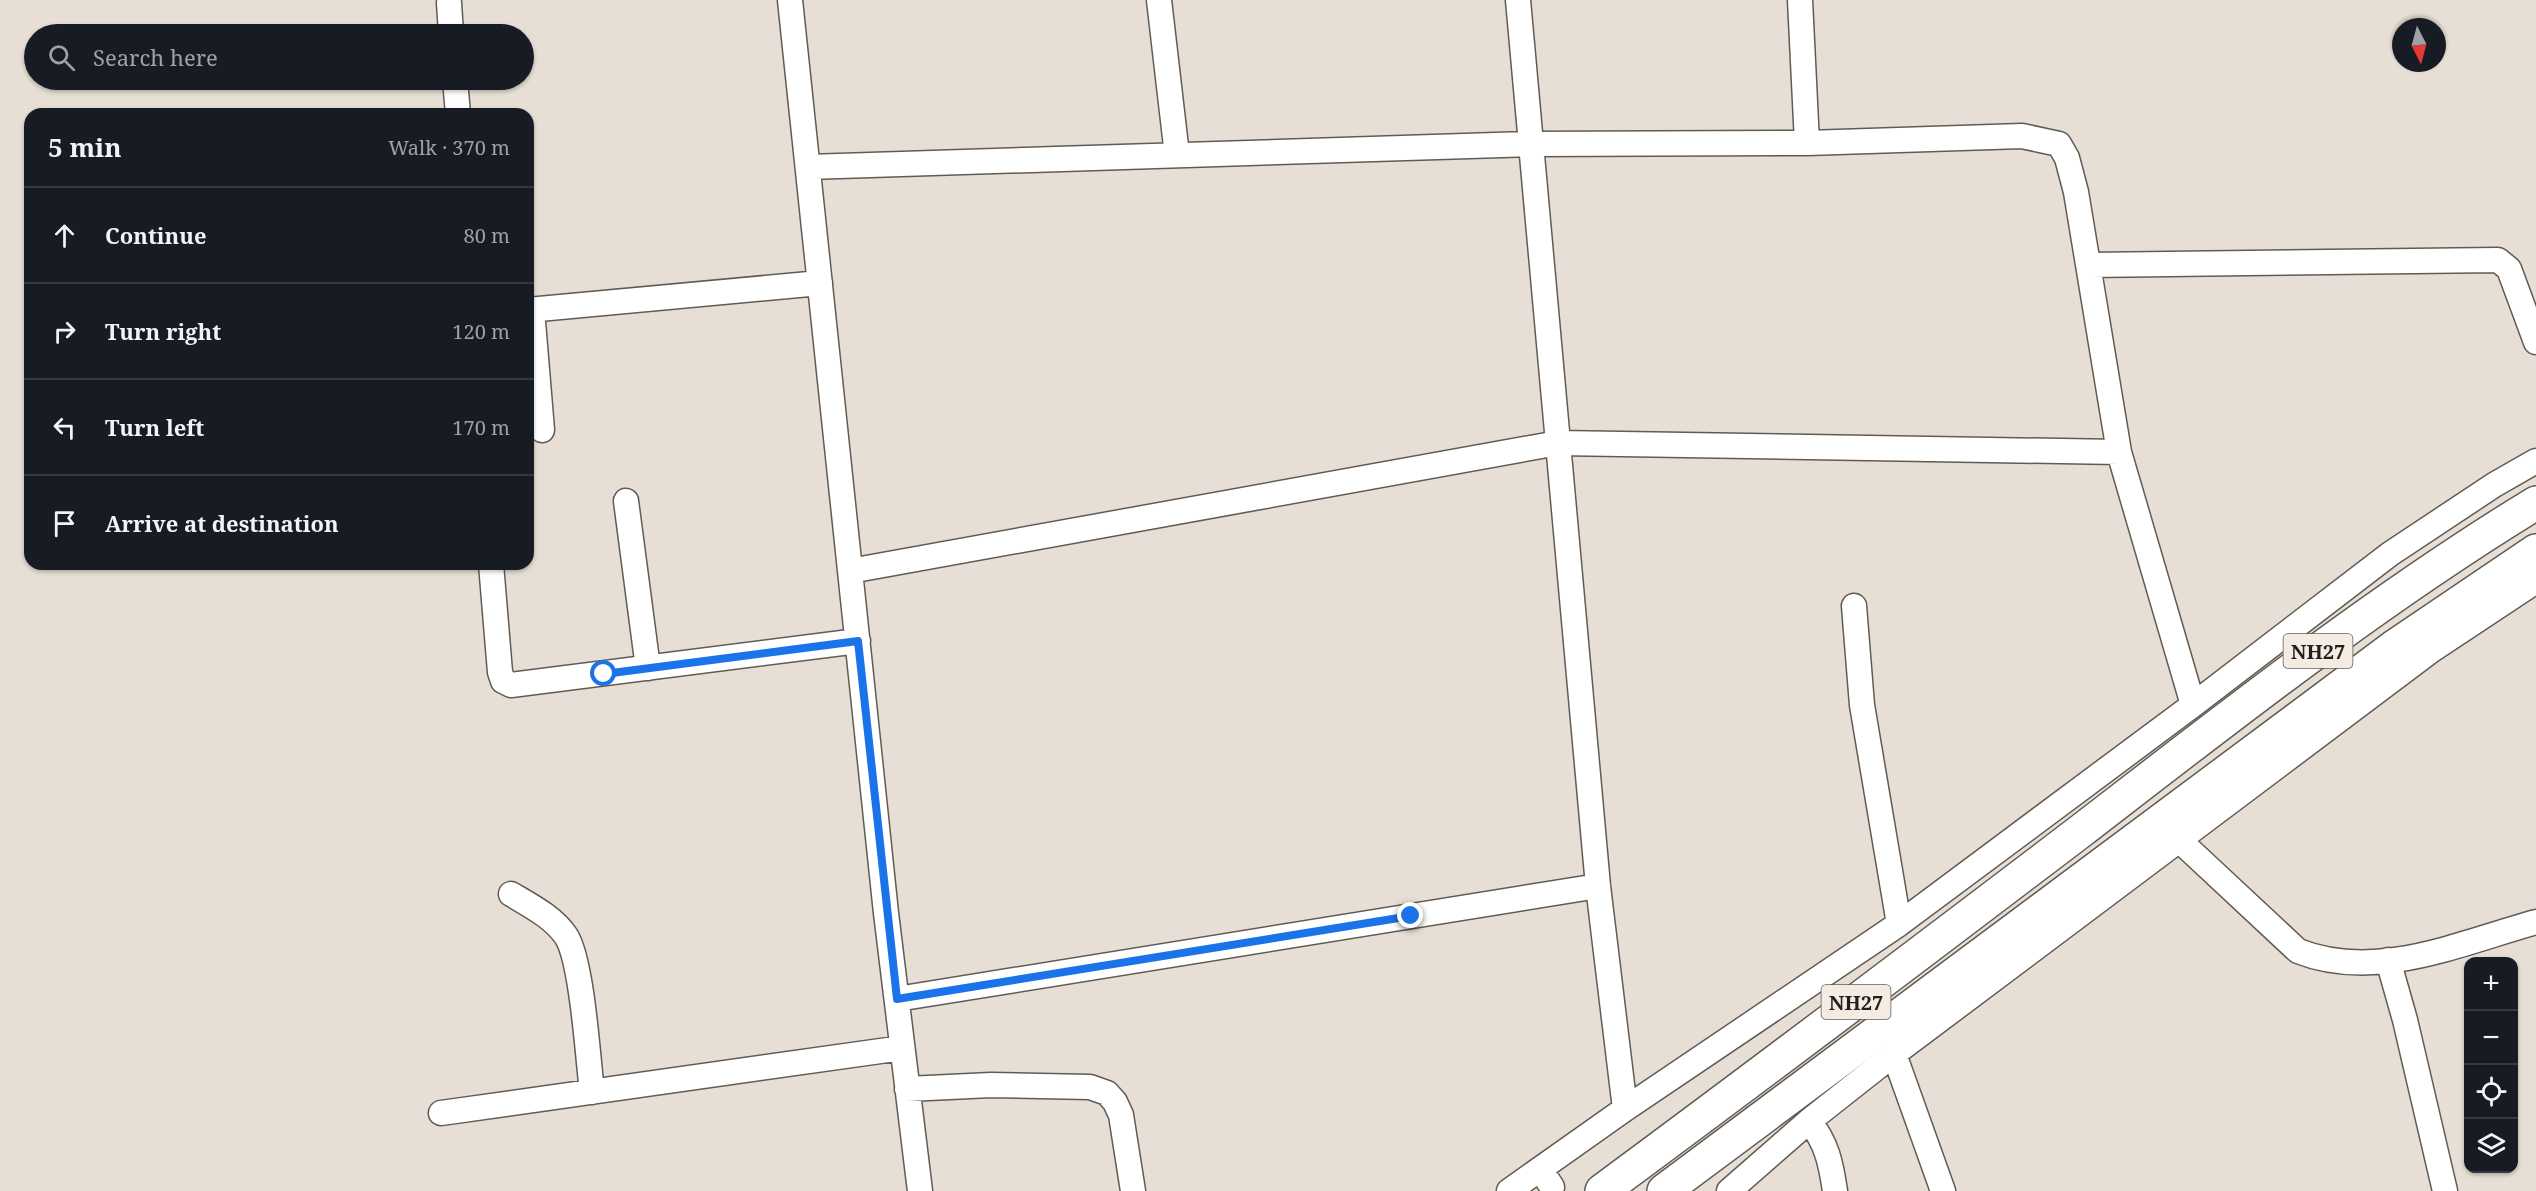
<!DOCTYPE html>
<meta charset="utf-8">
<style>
body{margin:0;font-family:"Noto Serif",serif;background:#242831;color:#f1f3f6}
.controls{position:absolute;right:18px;bottom:18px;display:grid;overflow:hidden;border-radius:12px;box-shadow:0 2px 4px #0004}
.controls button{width:54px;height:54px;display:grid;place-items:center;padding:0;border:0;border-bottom:2px solid #363941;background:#171b24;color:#f1f3f6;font:30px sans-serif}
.compass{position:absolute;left:2392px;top:18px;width:54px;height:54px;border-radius:50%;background:#171b24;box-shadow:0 2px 4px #0004;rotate:174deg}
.stop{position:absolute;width:18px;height:18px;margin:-14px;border:4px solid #1a73e8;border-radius:50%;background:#fff}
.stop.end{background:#1a73e8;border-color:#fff;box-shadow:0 2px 6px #0008}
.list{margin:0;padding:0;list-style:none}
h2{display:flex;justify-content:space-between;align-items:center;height:78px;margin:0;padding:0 24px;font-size:26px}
h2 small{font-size:20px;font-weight:400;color:#9ea1a6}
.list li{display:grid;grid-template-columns:39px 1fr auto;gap:18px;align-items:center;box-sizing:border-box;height:96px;padding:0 24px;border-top:2px solid #363941}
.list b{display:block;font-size:22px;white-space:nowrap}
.list em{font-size:20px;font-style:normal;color:#9ea1a6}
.icon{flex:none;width:33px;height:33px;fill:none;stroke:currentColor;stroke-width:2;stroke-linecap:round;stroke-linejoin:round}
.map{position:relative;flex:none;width:2536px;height:1191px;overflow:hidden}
.search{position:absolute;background:#171b24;box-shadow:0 2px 4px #0004;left:24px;top:24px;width:510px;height:66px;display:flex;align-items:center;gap:15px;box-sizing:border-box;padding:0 21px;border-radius:33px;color:#9ea1a6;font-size:22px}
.panel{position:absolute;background:#171b24;box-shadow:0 2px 4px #0004;left:24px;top:108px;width:510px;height:462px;border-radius:18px}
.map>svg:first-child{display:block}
</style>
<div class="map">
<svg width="2536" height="1191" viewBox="0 0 2536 1191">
<rect width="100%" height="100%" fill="#e7dfd5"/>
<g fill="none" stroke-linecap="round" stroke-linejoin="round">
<g stroke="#615b53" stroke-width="27">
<path id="minor" d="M790 0 886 913 920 1191
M1159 0 1177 155
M1518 0 1598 886 1625 1109
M1800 0 1807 143
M449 3 451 34
M455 80 458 114
M808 167 1530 144 1807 143 2022 136 2059 144 2067 158 2076 192 2119 452 2193 705
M2089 265 2498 260 2509 269 2536 342
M528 310 820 283
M532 310 542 430
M626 501 648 668
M491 564 500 672 503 681 511 685 858 641
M850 571 1558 443 2119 452
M1854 606 1862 705 1899 924
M2179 840 2298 951C2376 982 2460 943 2536 922
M511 894C531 906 553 917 566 936 582 960 588 1059 592 1092
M2388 960 2405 1020 2445 1191
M897 999 1598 886
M1894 1054 1943 1191
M907 1089 991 1085 1090 1087 1107 1093 1115 1102 1121 1115 1133 1191
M441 1113 902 1048
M1809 1121C1827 1143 1831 1164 1835 1191
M1540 1169 1552 1187
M1509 1191 1625 1109 1899 924 2193 705 2390 554 2494 485 2536 461
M1729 1191 1809 1121 1894 1054 2432 650 2536 581"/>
</g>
<g stroke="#615b53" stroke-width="36">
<path id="highway" d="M1602 1191C1763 1072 1923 951 2082 830 2230 716 2377 600 2536 503
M1664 1191 2394 647 2536 551"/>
</g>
<use href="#minor" stroke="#fff" stroke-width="24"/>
<use href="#highway" stroke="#fff" stroke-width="33"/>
</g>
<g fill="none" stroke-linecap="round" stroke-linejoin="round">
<path stroke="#1a73e8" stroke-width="8" d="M604 674 858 641 897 999 1411 916"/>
</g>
<g text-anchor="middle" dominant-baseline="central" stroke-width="4.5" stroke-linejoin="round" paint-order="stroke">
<g fill="#f4ece2" stroke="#615c57" stroke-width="1.5">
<rect x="2283.5" y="634" width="69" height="34" rx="4.5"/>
<rect x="1821.5" y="985" width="69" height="34" rx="4.5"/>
</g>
<g font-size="20" font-weight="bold" fill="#221f1c">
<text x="2318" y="651">NH27</text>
<text x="1856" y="1002">NH27</text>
</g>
</g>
</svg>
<div class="controls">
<button>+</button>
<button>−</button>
<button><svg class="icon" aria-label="locate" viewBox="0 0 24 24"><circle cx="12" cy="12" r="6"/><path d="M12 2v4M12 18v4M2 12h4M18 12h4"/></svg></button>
<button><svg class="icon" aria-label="layers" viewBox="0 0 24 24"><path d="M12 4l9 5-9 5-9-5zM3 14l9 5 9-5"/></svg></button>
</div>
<svg class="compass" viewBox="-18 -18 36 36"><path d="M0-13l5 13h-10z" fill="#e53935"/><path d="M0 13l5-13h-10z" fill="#9ea1a6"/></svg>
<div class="stop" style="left:604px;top:674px"></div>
<div class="stop end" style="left:1411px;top:916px"></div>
<div class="search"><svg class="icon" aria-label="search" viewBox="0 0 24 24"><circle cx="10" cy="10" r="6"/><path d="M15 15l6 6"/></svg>Search here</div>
<section class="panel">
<h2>5 min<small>Walk · 370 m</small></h2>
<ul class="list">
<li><svg class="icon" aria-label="ahead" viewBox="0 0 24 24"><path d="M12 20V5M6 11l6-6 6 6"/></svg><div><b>Continue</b></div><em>80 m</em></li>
<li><svg class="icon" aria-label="right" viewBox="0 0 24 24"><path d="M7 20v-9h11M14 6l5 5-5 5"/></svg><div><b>Turn right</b></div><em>120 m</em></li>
<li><svg class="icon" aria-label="left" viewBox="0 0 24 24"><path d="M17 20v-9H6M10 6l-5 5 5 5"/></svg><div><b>Turn left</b></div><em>170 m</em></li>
<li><svg class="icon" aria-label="arrive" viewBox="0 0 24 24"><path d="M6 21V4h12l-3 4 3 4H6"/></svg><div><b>Arrive at destination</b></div></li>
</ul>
</section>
</div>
